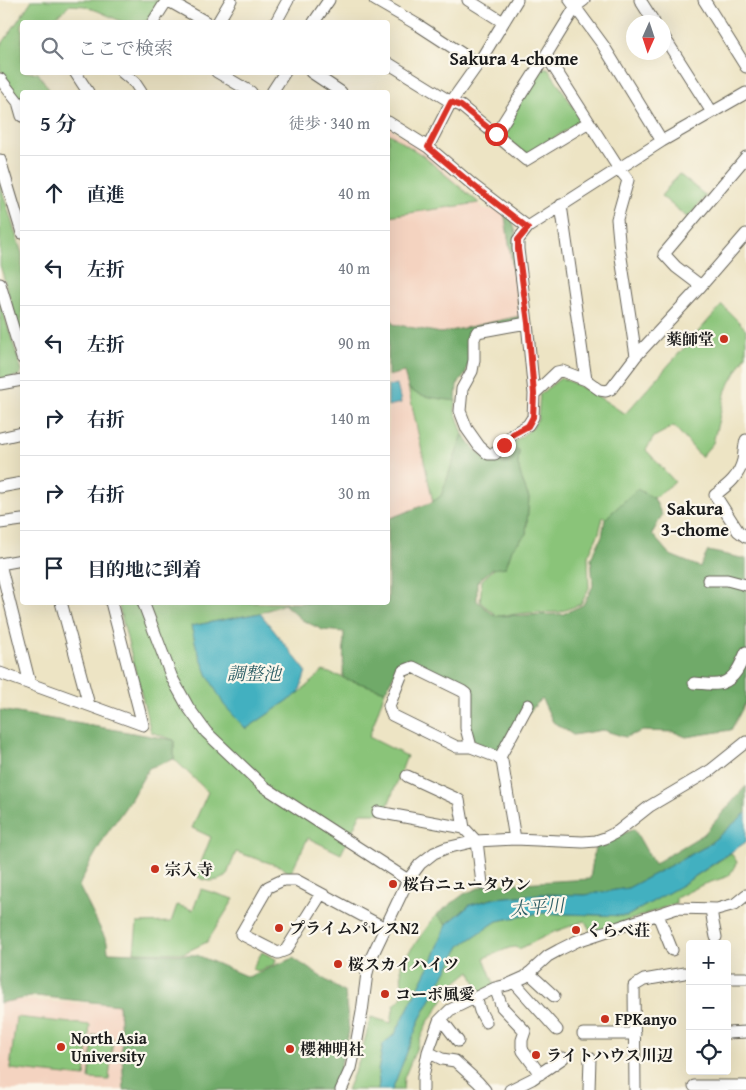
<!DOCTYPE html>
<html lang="ja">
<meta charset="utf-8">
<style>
body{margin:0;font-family:"Gentium Book Plus","Noto Serif JP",serif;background:#f6f6f7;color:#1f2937}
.controls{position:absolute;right:15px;bottom:15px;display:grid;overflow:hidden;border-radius:5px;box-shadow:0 5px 20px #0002}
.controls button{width:45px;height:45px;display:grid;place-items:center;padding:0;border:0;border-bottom:1px solid #e0e1e3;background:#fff;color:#1f2937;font:25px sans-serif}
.compass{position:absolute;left:626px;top:15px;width:45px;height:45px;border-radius:50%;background:#fff;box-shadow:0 5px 20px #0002;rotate:183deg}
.stop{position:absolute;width:15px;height:15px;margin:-11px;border:4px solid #d93025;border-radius:50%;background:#fff}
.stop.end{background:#d93025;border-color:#fff;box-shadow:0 1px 5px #0008}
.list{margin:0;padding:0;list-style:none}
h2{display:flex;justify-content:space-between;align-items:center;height:65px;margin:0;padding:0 20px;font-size:21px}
h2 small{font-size:16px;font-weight:400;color:#747a83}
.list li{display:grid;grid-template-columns:32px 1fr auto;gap:15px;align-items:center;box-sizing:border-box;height:75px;padding:0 20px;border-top:1px solid #e0e1e3}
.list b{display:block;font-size:19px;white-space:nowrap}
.list em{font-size:16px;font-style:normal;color:#747a83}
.icon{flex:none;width:28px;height:28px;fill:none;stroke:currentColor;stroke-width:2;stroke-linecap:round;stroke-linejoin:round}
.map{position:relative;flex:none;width:746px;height:1090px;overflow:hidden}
.search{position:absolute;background:#fff;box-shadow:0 5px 20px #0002;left:20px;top:20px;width:370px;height:55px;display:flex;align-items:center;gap:12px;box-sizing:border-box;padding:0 18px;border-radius:5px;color:#747a83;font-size:19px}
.panel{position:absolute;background:#fff;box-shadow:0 5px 20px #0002;left:20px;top:90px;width:370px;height:515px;border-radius:5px}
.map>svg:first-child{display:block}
</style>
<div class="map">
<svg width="746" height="1090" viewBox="0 0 746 1090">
<rect width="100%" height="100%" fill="#fbf7ec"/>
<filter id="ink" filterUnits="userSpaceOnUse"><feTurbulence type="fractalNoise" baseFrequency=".02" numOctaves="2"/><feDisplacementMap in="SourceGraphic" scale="10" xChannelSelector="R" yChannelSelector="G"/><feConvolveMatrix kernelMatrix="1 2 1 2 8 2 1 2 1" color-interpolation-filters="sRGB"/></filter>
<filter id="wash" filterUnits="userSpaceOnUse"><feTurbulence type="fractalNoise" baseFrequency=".0096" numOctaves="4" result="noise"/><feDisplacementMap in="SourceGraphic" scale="20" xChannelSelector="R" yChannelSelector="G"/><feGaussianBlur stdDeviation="1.12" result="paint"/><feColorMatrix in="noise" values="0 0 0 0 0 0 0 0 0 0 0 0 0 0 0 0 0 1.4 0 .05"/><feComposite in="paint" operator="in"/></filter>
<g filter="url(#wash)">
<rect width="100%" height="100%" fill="#ede4c4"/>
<path fill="#f4d3c0" d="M388 127 426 152 484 209 504 211 521 316 441 333 393 324 388 309Z
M405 372 433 502 388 519V376Z
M0 999 120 1005 123 1090H0Z"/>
<path fill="#8ac479" stroke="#53704a" d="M32 0H159L148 20 142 22H123L98 11 84 6 70 5 50 22H22V72L38 73 51 92H22V103L0 69V47Z
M541 68H548L579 116 577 123 531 153 523 152 506 139 504 129Z
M388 133 422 155 479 203 388 216Z
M679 174 706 196 688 218 661 196Z
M0 184 22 254V340L0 265Z
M0 302 22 371 18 376 0 380Z
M722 305 746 329V355L726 390 713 443 701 457 674 426 654 437 646 450 675 482 654 498 637 490 605 519 603 517 599 533 588 556 589 588 581 604 560 612 527 613 497 616 480 602 482 580 495 568 506 567 512 549 526 534 529 498 523 483 518 465 519 450 509 449 517 440 532 428 538 419 540 394 561 378C585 387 604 400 625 414Z
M408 387 412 391 456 401 455 411 463 434 441 496 433 502Z
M172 602 284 603V604L260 613 191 626 197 649 208 676 246 729 299 693 323 671 385 691 369 737 407 756 385 813H361L341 854 308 838 290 874 282 867 236 852 226 877C216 882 204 883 196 875L211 837 192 828 208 792 174 759V740L151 732 118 603H155L156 605Z
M731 853 737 862 729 876 702 885 676 898V903L592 934 585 921 554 932 519 949 515 947 509 948 484 958 495 986 480 992 470 971 454 984 444 998 434 1014 427 1023 404 1078 403 1090H392L420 1019 460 946 497 921 539 913 627 916 682 885Z
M201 889 234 899 207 942 184 953 134 952 137 923 171 922 177 905 193 910Z
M436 915 447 924 432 961 395 1034 383 1044 378 1071 379 1083 378 1090H347L360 1058 371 1017 391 1023 394 1005 402 998 401 963Z
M262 952 276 959 275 964 258 971 252 969Z
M16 1017 90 1025 85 1077 10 1069Z
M93 1035 113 1038 109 1080 89 1079Z"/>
<path fill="#6faa69" stroke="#466342" d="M504 211 511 215 518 240 527 323 467 332 469 362 465 375 457 385 456 401C445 399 414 397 409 388 406 384 406 377 404 372L388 376V309L393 324 441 333 520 316Z
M463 434 470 444 487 461 497 458 509 449 519 450 518 465 523 483 529 498 526 534 512 549 506 567 492 569 477 582V601L495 616 563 614 583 605 593 586 591 558 602 536 605 519 637 489 654 498 662 515 652 534 670 555 700 567 708 551 746 559V702L731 730 686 737 674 732 643 731 625 737 603 730 573 735 553 722 542 699 523 718 504 754 480 747 469 734 468 690 418 665 396 671 385 691 343 678 344 632 323 630 302 620 284 604V603L388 602V519L432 502 441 496Z
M0 710 174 740V759L149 768 129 802 106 835 89 865 79 886 107 942 108 952 197 955 248 977 293 958 345 993 349 1030 335 1090H124L119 1005 36 996 0 1003Z
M746 786V813L707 846 628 888 585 895 541 894 496 898 470 905 447 924 436 915 464 894 486 885 590 879 595 846 634 829 654 864 704 834Z"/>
<path fill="#43b0c0" stroke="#30666e" d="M397 384 401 403 388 406V386Z
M260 613 306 671 299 693 246 729 224 705 208 676 197 649 191 626Z
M746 813V842L682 885 627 916 539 913 497 921 460 946 420 1019 392 1090H378L379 1083 378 1071 383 1044 395 1034 400 1024 432 961 447 924 470 905 496 898 541 894 585 895 628 888 707 846Z"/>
</g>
<g filter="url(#ink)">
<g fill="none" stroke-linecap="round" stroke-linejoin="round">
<g stroke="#656257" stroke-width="13">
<path id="minor" d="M167 0 206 22
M375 0 418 25 478 64
M468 0 503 22
M570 0 603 45 662 141
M640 0 654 22
M704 0 746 67
M153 22 167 0
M218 22 231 0
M276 22 288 0
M314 22 329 0
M664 37 712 112
M546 55 619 169 628 180 617 219 620 251 636 356
M388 63 451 102 461 106 526 160 589 122
M75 72 88 92
M122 72 135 83 141 92
M217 72 251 92
M311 72 341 92
M0 79 18 102 22 116
M272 92 285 72
M388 122 428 147 474 186 528 227
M496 134 546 55 576 6 584 0
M428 147 451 102 478 64 517 0
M0 160 22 233
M561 205 586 380
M0 284 22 358
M701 286 676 267 664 254 746 157
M527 323 477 332 474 339V360L472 371 462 389 460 411 467 429 479 446 488 454H495L513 434 528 425 533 417 534 394 527 323 518 249V240L528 227 662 141 746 93
M0 384 22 380
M534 394 557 372 562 371 586 380 600 390 606 391 611 389 636 356 701 286 746 234
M0 438 22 433
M746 440C744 447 744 454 743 460 739 477 728 485 715 495L738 531 746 537
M0 487 22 483
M0 523 22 520
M0 564 30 684
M0 564 22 560
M708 580H727L746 585
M61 602 89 705
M143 602 172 678 188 707 206 732 263 786 408 880
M0 673 143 725 111 602
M694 683C702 683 714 686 722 683 735 679 741 664 746 652
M471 747H457L392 715 389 706 403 671 413 667 462 691 466 694V728L471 747 497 757 502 761 515 839
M499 759 528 705
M407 776 459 800 464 828 476 841
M378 812 464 828
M477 841 482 884
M321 894 286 950 278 953 241 934 268 887 283 880H296L385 928
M711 909 713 922 716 937
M658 915 672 950
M529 973 554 996
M727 978H746
M514 982 557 1030
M495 988 502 1007 525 1031 522 1040V1047L523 1051 540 1074
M476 997 480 1011 486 1022
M441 1019 458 1041
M727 1033 746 1032
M583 1034H635
M428 1052 442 1059 455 1061 478 1082 485 1090
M694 1086H746
M341 1090 351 1068 356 1045 362 1012 367 973 371 958 408 880 420 864 434 853 446 848 476 841 515 839 583 842 596 841 605 838 617 832 650 806 711 770 746 742
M423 1090V1077L428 1052 439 1021 450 1010 495 988 507 985 525 977 548 956 559 950 577 941 677 908 717 909 735 904 746 895
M510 1090 532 1079 563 1058
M589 1090 590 1058
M635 1090 634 986 644 980 684 973"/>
</g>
<use href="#minor" stroke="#fff" stroke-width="11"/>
</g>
</g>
<g fill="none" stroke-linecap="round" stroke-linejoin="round" filter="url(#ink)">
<path stroke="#d93025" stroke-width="6" d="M496 134 461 106 451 102 428 147 474 186 528 228 518 240V249L528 323 534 394 533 417 528 426 513 434 504 445"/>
</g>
<g fill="#c8321e" stroke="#fbf7ec" stroke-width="2">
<circle cx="724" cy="339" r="5"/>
<circle cx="155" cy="869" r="5"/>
<circle cx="393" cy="884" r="5"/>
<circle cx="279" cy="928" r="5"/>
<circle cx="576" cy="930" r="5"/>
<circle cx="338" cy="964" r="5"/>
<circle cx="385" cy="994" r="5"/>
<circle cx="605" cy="1019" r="5"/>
<circle cx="61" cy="1047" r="5"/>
<circle cx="290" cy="1049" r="5"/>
<circle cx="536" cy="1055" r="5"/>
</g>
<g text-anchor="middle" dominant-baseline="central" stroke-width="4.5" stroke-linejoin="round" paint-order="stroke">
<g font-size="16" font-weight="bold" fill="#1c1c1c" stroke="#fbf7ec" text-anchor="start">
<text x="714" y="339" text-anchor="end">薬師堂</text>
<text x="165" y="869">宗入寺</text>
<text x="403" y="884">桜台ニュータウン</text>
<text x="289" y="928">プライムパレスN2</text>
<text x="586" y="930">くらべ荘</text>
<text x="348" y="964">桜スカイハイツ</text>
<text x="395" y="994">コーポ風愛</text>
<text x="615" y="1019">FPKanyo</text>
<text x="71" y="1038">North Asia<tspan x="71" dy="18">University</tspan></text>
<text x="300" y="1049">櫻神明社</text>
<text x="546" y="1055">ライトハウス川辺</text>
</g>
<g font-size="18" font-weight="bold" fill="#1c1c1c" stroke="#fbf7ec">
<text x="514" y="58">Sakura 4-chome</text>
<text x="695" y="508">Sakura<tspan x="695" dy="21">3-chome</tspan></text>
</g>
<g font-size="18" font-style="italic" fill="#2e5f66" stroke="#fbf7ec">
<text x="254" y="673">調整池</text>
<text transform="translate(537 907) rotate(-4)">太平川</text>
</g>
</g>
</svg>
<div class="controls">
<button>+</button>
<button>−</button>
<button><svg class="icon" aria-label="locate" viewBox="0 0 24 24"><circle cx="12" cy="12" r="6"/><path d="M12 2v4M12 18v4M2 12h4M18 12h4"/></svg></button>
</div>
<svg class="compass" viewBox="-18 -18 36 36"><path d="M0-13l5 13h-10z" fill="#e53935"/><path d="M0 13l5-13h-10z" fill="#747a83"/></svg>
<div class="stop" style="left:496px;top:134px"></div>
<div class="stop end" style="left:504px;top:445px"></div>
<div class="search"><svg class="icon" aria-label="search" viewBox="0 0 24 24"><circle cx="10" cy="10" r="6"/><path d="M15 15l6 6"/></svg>ここで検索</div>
<section class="panel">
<h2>5 分<small>徒歩 · 340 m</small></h2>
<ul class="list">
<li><svg class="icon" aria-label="ahead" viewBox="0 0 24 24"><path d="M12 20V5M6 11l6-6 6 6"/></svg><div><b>直進</b></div><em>40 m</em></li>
<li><svg class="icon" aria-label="left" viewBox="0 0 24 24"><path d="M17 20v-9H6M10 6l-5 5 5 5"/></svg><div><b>左折</b></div><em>40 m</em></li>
<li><svg class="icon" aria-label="left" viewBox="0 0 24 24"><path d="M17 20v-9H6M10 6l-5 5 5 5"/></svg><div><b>左折</b></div><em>90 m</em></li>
<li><svg class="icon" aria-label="right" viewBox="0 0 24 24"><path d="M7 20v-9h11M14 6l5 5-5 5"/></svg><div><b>右折</b></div><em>140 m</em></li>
<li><svg class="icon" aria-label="right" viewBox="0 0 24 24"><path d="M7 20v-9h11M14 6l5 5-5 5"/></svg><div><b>右折</b></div><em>30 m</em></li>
<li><svg class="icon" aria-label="arrive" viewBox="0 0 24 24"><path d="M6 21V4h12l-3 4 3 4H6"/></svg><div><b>目的地に到着</b></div></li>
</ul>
</section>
</div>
